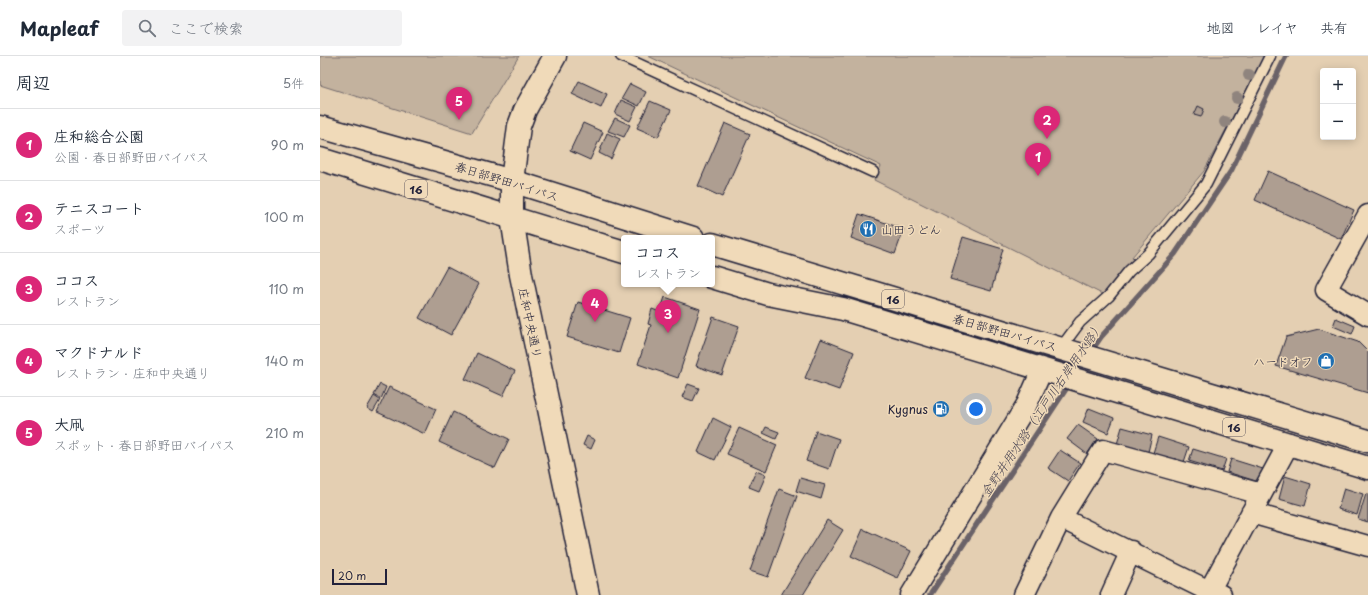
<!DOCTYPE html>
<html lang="ja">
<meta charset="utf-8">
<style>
body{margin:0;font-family:"Playpen Sans","Klee One",sans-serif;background:#f2f2f3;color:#1f2937}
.controls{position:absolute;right:12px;top:12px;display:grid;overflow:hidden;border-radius:4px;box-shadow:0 2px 10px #0003}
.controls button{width:36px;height:36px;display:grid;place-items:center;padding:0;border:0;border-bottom:1px solid #e0e1e3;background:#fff;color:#1f2937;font:20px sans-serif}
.scale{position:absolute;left:12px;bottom:10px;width:55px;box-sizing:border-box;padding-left:4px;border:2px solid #22223b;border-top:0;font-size:11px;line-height:14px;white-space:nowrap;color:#22223b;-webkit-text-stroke:3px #f0dab9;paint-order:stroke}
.you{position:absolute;left:656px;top:353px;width:14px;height:14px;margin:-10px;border:3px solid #fff;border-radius:50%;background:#1a73e8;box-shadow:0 0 0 6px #1a73e833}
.badge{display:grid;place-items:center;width:26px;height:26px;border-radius:50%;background:#db2777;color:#fff;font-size:13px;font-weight:700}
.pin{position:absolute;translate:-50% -33px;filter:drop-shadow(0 1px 2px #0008)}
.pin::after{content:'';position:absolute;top:21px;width:14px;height:12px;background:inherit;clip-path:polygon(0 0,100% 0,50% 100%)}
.popup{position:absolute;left:301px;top:179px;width:94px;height:52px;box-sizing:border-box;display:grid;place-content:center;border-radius:4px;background:#fff;filter:drop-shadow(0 1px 3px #0005);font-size:13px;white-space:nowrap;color:#747a83}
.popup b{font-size:15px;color:#1f2937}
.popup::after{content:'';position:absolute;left:50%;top:100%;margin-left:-8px;border:8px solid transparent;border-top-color:#fff}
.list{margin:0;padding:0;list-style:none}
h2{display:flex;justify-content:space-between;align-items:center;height:52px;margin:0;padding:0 16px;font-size:17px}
h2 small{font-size:13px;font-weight:400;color:#747a83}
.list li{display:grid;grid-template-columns:26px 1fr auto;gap:12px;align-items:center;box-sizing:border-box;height:72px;padding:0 16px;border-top:1px solid #e0e1e3}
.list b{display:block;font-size:15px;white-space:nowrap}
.list p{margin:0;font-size:13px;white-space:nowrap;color:#747a83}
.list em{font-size:13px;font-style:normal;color:#747a83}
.icon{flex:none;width:22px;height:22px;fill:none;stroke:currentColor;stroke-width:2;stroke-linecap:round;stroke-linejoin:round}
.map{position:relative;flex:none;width:1048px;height:539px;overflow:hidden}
header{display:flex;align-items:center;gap:24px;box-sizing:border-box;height:56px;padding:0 20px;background:#fff;border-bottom:1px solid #e0e1e3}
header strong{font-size:19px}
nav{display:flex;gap:22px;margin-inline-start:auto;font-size:14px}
.search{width:280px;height:36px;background:#f2f2f3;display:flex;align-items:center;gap:10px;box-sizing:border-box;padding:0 14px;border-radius:4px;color:#747a83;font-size:15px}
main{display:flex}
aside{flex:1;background:#fff}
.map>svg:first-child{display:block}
</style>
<header>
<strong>Mapleaf</strong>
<div class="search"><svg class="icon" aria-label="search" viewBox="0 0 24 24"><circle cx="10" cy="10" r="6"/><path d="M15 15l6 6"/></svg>ここで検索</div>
<nav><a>地図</a><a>レイヤ</a><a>共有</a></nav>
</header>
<main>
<aside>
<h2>周辺<small>5件</small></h2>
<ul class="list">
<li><span class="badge">1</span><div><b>庄和総合公園</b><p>公園 · 春日部野田バイパス</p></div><em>90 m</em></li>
<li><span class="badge">2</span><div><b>テニスコート</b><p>スポーツ</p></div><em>100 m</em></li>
<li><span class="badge">3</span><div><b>ココス</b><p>レストラン</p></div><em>110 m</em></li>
<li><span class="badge">4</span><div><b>マクドナルド</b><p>レストラン · 庄和中央通り</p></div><em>140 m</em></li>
<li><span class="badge">5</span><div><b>大凧</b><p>スポット · 春日部野田バイパス</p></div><em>210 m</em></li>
</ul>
</aside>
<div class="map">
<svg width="1048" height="539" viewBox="0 0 1048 539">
<rect width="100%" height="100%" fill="#e4cfb2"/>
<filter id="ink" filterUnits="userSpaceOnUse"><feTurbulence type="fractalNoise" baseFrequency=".025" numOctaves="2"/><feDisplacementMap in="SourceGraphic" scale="8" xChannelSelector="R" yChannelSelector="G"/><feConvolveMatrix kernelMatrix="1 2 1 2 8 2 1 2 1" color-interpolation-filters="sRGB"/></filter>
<g filter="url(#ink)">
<path fill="#c3b29e" stroke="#726a6c" d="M0 0H199L152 77 0 29Z
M328 0H945L884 115 812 201 815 204 784 239 554 124 561 110Z"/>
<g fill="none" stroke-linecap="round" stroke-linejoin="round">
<path stroke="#6a6267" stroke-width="5.5" d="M770 297 781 281 855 198 911 115 966 0
M610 539 750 327"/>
</g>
<path fill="#ae9e91" stroke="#22223b" d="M259 25 287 38 281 52 252 38Z
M310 28 326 36 319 50 302 42Z
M301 44 317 51 310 65 295 58Z
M330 45 351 54 338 81 317 72Z
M878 50 884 53 881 61 874 59Z
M295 62 310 69 304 81 288 75Z
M263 67 283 76 270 104 250 95Z
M405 67 430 78 402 141 378 130Z
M287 77 300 83 291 103 279 97Z
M948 115 1034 154 1021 183 935 144Z
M539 158 584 173 575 198 531 182Z
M643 181 683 193 671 235 630 223Z
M127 211 159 228 131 279 99 262Z
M345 241 380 253 358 322 318 308 331 269 328 268 332 253 340 256Z
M258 246 310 262 299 297 247 281Z
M393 261 419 270 402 319 376 310Z
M1016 262 1035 270 1032 278 1013 270Z
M999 273 1038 286 1048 296V337L956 310 966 281Z
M501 283 534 296 519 334 485 322Z
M157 297 195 315 183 340 145 323Z
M60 328 66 331 61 343 54 339Z
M368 328 379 332 373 345 362 341Z
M69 331 116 353 105 378 57 356Z
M54 340 60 344 53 356 47 352Z
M769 352 794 362 788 377 763 366Z
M133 356 189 383 175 412 119 386Z
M393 362 411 371 395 404 378 396Z
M758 369 778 383 767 398 747 383Z
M446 371 459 376 456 383 443 377Z
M802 371 832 379 828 396 797 388Z
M419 372 457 389 446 415 407 398Z
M496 375 519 383 509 413 486 405Z
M267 380 275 384 271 393 263 389Z
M838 381 869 391 864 406 833 397Z
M873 393 906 403 902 415 869 405Z
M740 394 760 407 748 425 728 412Z
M911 403 943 413 939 426 907 416Z
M436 415 446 419 439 435 429 431Z
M965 420 991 428 985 450 959 443Z
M480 422 505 429 501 443 476 435Z
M1024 432 1043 438 1037 459 1018 453Z
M459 433 477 440 448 521 430 515Z
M1046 438H1048V466L1038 463Z
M507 464 523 474 483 539H461Z
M543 473 591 495 578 522 531 500Z"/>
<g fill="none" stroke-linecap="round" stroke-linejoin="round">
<g stroke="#22223b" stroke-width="13">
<path id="lane" d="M301 0 553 116
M740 293 760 266 789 240 809 215 828 198 886 128 950 0"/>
</g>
<g stroke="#22223b" stroke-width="23">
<path id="street" d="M1048 159 1006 234 1048 259
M931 457 1048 490
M741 462 783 394 941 438
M591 539 707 348 722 314
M704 539 741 462 889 535 901 539
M791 539 811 495
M887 539 969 387"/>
</g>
<g stroke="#22223b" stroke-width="25">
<path id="secondary" d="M235 0 205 54 199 70 192 125V162L201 219 268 539"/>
</g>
<g stroke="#22223b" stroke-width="25">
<path id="highway" d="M0 71 192 125 373 182
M0 103 304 196
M392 188 1048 385
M392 221 448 238 523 253 1048 412"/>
</g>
<use href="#lane" stroke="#f0dab9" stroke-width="10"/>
<use href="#street" stroke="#f0dab9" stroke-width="20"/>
<use href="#secondary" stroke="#f0dab9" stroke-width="22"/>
<use href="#highway" stroke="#f0dab9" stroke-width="22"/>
</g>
<g fill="#8f847e">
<circle cx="929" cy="19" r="6"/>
<circle cx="917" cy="42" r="6"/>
<circle cx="905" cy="66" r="6"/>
</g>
</g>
<defs>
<g id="restaurant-disc" transform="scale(0.9)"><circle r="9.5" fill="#1f6fb2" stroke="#f0dab9"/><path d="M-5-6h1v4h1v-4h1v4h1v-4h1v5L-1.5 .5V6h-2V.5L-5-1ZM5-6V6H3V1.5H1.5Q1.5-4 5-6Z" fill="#fff"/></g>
<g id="shop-disc" transform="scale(0.9)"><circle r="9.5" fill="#1f6fb2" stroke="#f0dab9"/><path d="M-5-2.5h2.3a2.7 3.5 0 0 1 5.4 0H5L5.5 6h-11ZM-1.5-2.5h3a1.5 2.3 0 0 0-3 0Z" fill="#fff"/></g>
<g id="fuel-disc" transform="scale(0.9)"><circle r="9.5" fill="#1f6fb2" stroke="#f0dab9"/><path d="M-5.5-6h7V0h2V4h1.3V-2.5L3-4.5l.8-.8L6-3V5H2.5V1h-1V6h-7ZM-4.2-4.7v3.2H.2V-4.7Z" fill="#fff"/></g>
</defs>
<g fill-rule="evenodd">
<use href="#restaurant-disc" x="548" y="173"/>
<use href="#shop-disc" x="1006" y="305"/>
<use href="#fuel-disc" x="621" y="353"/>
</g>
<g text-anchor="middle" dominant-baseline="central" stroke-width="3" stroke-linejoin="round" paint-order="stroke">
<g fill="#f0dab9" stroke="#605961" stroke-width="1">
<rect x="85" y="124" width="22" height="18" rx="3"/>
<rect x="562" y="234" width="22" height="18" rx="3"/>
<rect x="903" y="362" width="22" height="18" rx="3"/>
</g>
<g font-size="11" font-weight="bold" fill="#22223b">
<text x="96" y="133">16</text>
<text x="573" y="243">16</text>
<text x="914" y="371">16</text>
</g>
<g font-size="12" fill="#22223b" stroke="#f0dab9">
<text transform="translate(187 125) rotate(17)">春日部野田バイパス</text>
<text transform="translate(211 267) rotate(78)">庄和中央通り</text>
<text transform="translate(685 276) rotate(16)">春日部野田バイパス</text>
</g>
<g font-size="12" fill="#22223b" stroke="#f0dab9" text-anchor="end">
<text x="561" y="173" text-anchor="start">山田うどん</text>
<text x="993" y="305">ハードオフ</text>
<text x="608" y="353">Kygnus</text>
</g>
<g font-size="13" font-style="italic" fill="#4c4755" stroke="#f0dab9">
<text transform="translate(721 353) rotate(-56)">金野井用水路（江戸川右岸用水路）</text>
</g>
</g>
</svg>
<div class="controls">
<button>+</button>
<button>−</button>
</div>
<div class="scale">20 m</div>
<div class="you"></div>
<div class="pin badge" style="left:718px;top:120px">1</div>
<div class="pin badge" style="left:727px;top:83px">2</div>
<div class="pin badge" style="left:348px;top:277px">3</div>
<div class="popup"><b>ココス</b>レストラン</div>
<div class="pin badge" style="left:275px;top:266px">4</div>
<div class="pin badge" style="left:139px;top:64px">5</div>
</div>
</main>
